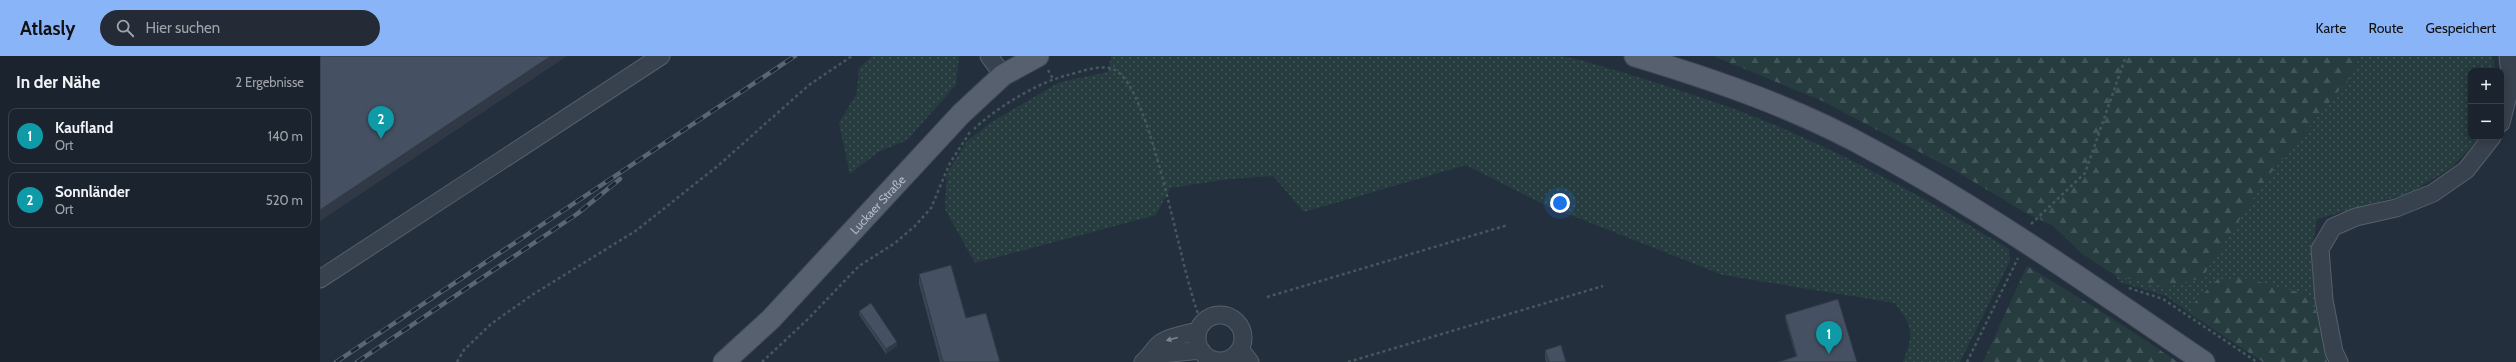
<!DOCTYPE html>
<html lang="de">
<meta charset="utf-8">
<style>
body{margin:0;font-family:Cabin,sans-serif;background:#242b36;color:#f1f3f6}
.controls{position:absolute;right:12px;top:12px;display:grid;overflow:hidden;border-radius:8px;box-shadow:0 2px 10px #0003}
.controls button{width:36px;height:36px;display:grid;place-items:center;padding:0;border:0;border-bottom:1px solid #39404a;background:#1b232e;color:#f1f3f6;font:20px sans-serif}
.you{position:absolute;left:1240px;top:147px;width:14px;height:14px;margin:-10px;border:3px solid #fff;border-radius:50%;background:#1a73e8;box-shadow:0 0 0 6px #1a73e833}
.badge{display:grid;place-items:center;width:26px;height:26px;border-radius:50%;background:#8ab4f8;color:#fff;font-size:13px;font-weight:700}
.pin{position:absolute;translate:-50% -33px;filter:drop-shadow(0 1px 2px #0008)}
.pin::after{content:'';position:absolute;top:21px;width:14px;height:12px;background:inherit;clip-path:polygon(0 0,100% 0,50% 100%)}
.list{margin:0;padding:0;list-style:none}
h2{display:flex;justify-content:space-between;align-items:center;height:52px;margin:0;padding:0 16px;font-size:17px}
h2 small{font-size:13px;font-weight:400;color:#a0a4aa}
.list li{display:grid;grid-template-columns:26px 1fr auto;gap:12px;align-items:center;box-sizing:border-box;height:56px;margin:0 8px 8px;padding:0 8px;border:1px solid #39404a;border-radius:8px}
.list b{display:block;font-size:15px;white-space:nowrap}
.list p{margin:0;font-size:13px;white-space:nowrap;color:#a0a4aa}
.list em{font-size:13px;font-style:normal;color:#a0a4aa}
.icon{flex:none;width:22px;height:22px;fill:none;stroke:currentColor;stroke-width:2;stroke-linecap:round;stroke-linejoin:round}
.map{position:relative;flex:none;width:2196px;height:306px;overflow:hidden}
header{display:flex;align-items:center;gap:24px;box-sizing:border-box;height:56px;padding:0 20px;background:#8ab4f8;color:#111}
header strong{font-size:19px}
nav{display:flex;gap:22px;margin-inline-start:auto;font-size:14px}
.search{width:280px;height:36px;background:#242b36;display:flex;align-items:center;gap:10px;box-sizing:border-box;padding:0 14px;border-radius:22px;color:#a0a4aa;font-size:15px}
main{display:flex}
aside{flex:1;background:#1b232e}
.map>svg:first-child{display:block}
</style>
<header>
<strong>Atlasly</strong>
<div class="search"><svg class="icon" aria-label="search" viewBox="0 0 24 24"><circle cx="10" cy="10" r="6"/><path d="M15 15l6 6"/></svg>Hier suchen</div>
<nav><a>Karte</a><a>Route</a><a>Gespeichert</a></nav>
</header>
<main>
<aside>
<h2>In der Nähe<small>2 Ergebnisse</small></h2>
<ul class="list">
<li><span class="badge" style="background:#0f9aa8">1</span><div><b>Kaufland</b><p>Ort</p></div><em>140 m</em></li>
<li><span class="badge" style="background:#0f9aa8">2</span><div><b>Sonnländer</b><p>Ort</p></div><em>520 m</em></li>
</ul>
</aside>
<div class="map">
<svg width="2196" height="306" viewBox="0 0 2196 306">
<defs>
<pattern id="grass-dots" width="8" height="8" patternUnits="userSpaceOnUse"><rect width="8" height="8" fill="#263c3f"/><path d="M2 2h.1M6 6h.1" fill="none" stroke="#435659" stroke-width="1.8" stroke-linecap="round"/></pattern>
<pattern id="forest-firs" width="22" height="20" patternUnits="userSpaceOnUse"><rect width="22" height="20" fill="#263c3f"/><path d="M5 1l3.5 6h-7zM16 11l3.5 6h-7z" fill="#435659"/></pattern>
</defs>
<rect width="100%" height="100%" fill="#242f3e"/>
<path fill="url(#grass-dots)" d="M552 0H639L636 29 587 84 558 96 530 118 519 67 537 37 539 12Z
M791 0H1242L1264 5C1335 26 1406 47 1473 77 1549 110 1619 151 1689 193L1690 205 1640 306H1583C1594 276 1594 273 1575 247L1403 219 1225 149 1146 109 984 156 953 120 909 123 850 132 836 159 655 207 625 153 627 117 647 85 670 67 740 26 788 16Z
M2040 0H2172L2176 15H2151V81H2161L2131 112 2090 137 1997 163 1991 197 1999 260 1872 249V259L1846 240 1800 226 1796 220 1814 222 1946 123 2031 20Z"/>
<path fill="url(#forest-firs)" d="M1393 0H2040L2031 20 1946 123 1882 222 1846 231 1796 220 1761 197 1733 170 1704 156 1634 114 1500 44Z
M1707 210 1787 259 1858 306H1663Z
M1924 222 1986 238 1999 260 2007 306H1943L1872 259V249L1898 223Z"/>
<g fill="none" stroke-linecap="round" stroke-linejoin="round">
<g stroke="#565f6c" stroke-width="19">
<path id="minor" d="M669 0 683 19
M2181 67 2191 28 2188 0
M0 223 341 0
M877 282a23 23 0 1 1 46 0a23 23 0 1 1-46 0Z
M920 293 930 306
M832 299 881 294
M823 306C831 300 834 291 842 286 852 280 867 278 878 275
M2019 306 2014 296 2004 244 2000 193 2013 171 2036 161 2076 152 2113 137 2146 114 2172 81"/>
</g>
<g stroke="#414a57" stroke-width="23">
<g id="major">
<path d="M1315 0C1398 25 1479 53 1554 95 1669 157 1776 233 1884 306"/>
<path id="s1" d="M404 306 451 263 641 58 683 19 718 0"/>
</g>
</g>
<path stroke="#44595c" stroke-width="2.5" stroke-dasharray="3 3" stroke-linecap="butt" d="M728 14 733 23
M654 73C676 52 718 26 748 19 761 16 781 7 795 14 832 33 860 214 879 260
M1711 168 1765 117 1806 0
M1809 232 1843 243 1937 306
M947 241 1188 169
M137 306 144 294 171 268 212 239 317 174 400 108 489 29 532 0
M442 306 487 264 539 210 575 187 595 170 611 152 630 107 650 76
M1028 306 1283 230
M1647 306 1698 202"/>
<use href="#minor" stroke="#38414e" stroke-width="17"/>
<use href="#major" stroke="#56606e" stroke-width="21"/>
<g stroke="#5a6575" stroke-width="4.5">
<path id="rail" d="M16 306 475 0
M37 306 257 158 300 123"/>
</g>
<use href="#rail" stroke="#1d2633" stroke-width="3" stroke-dasharray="9" stroke-linecap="butt"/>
</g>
<path fill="#3b4654" d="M599 218 646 262 680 306H620L599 228Z
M539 255 577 290 566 298 539 259Z
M1465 259 1537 306 1476 301 1465 263Z
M1225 294 1246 306H1226L1225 302Z"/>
<path fill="#303945" d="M231 0H247L0 165V154Z
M577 286V290L566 298V293Z"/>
<path fill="#455162" stroke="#303945" d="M0 0H231L0 154Z
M631 209 646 262 666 257 680 306H623L599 218Z
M1518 243 1537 306H1458L1477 300 1465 259Z
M551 247 577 286 566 293 539 255Z
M1241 289 1246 306H1229L1225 294Z"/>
<defs><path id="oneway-solid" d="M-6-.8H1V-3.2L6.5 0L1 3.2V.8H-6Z"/></defs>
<use fill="#7c8592" href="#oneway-solid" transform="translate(852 283) rotate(165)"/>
<g text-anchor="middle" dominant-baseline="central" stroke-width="3" stroke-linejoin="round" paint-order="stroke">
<g font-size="12" fill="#b4bcc9" stroke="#1d2633">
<text stroke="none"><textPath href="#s1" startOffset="220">Luckaer Straße</textPath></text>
</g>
</g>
</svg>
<div class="controls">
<button>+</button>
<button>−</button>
</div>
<div class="you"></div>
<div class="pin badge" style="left:1509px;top:298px;background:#0f9aa8">1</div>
<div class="pin badge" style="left:61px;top:83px;background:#0f9aa8">2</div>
</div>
</main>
